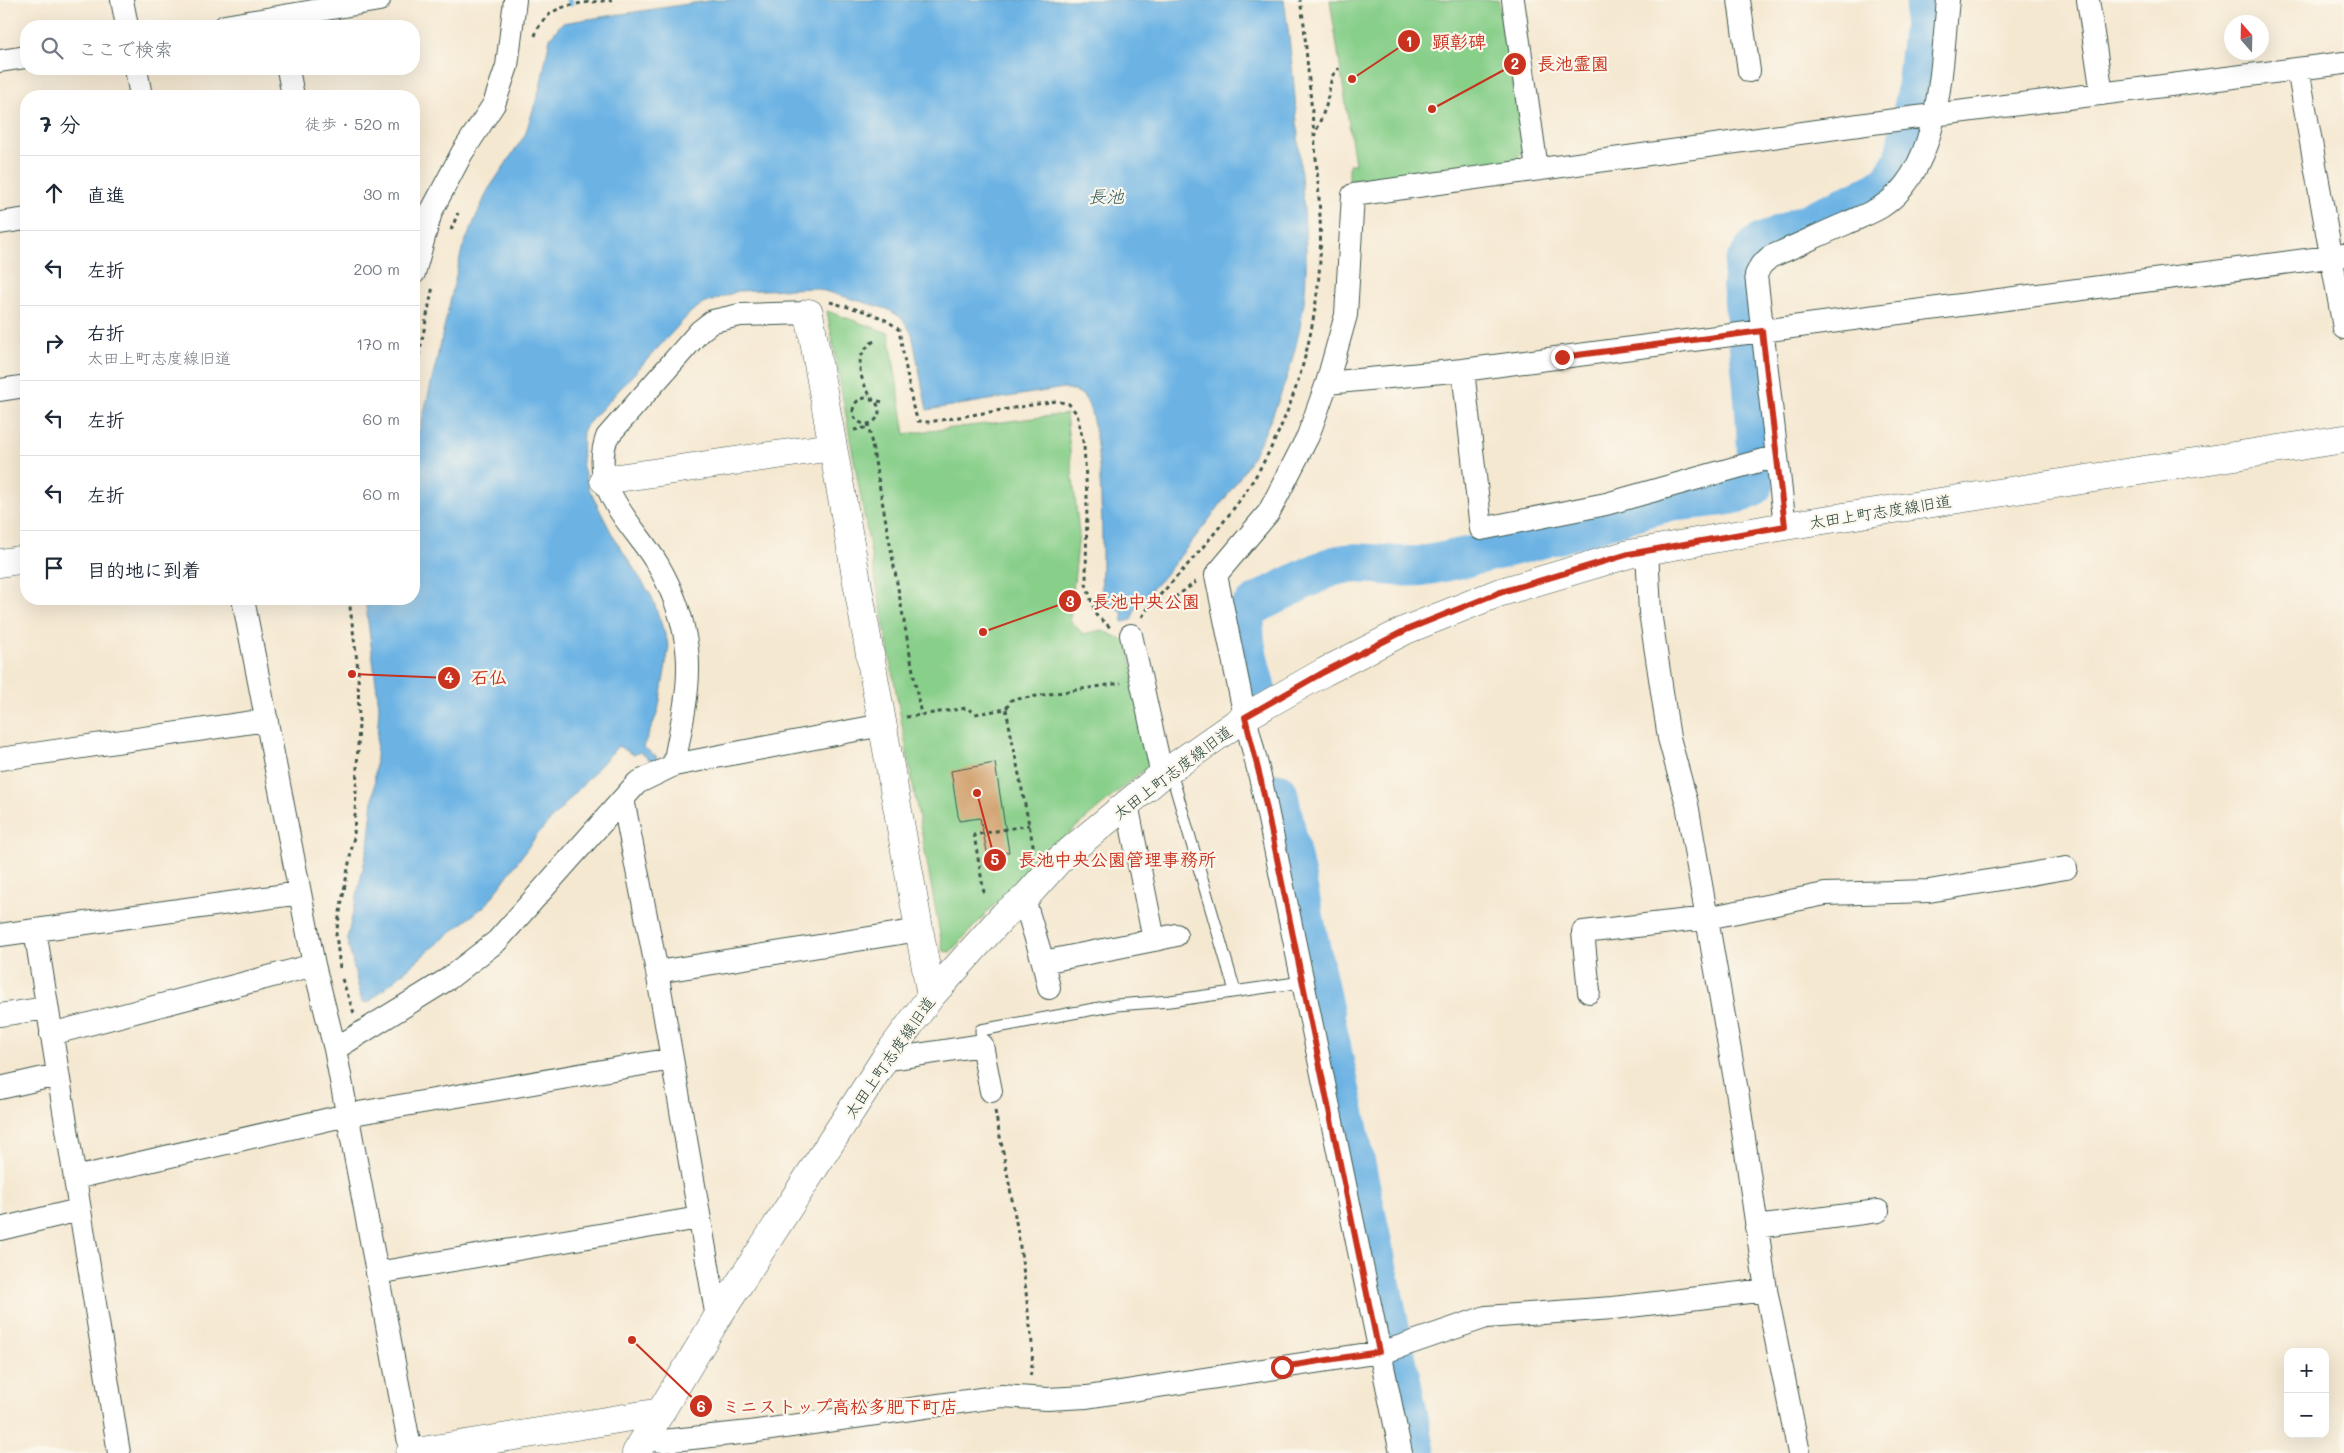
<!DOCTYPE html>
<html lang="ja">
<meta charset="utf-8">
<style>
body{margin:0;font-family:Mali,"Klee One",sans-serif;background:#f2f2f3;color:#1f2937}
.controls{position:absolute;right:15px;bottom:15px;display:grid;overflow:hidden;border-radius:10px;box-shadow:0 5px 20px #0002}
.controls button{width:45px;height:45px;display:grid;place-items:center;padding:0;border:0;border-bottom:1px solid #e0e1e3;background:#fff;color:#1f2937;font:25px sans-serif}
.compass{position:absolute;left:2224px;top:15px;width:45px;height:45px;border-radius:50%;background:#fff;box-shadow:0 5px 20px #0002;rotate:340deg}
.stop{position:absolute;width:15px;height:15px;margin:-11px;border:4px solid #c8321e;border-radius:50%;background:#fff}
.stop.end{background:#c8321e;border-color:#fff;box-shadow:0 1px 5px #0008}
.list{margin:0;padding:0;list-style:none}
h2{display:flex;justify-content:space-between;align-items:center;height:65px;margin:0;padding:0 20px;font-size:21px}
h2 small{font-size:16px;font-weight:400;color:#747a83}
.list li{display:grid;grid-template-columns:32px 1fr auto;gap:15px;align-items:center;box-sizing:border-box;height:75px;padding:0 20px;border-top:1px solid #e0e1e3}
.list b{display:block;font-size:19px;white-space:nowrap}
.list p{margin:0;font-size:16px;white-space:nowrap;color:#747a83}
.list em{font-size:16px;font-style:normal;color:#747a83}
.icon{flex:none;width:28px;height:28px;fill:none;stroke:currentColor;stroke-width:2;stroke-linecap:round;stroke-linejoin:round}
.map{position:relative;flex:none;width:2344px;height:1453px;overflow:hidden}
.search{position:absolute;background:#fff;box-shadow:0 5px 20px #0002;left:20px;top:20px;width:400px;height:55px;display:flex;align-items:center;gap:12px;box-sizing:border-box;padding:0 18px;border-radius:20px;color:#747a83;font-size:19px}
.panel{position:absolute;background:#fff;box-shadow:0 5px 20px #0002;left:20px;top:90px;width:400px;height:515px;border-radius:20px}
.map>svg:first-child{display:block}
</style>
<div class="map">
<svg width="2344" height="1453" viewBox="0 0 2344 1453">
<rect width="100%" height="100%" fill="#fbf7ec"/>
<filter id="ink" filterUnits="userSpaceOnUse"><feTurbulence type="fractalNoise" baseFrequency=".02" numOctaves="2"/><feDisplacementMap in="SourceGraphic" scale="10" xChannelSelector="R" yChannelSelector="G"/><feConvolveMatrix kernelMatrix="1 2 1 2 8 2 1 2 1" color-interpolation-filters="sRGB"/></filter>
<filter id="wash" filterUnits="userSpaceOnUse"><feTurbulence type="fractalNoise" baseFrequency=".0096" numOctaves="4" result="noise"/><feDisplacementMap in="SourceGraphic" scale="20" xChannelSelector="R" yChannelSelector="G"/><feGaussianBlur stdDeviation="1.12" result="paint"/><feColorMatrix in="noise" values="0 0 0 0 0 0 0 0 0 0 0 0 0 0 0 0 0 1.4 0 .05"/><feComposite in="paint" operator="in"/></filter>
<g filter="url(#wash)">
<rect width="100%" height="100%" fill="#f5e8d1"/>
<path fill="#88cf8a" stroke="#54865f" d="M1330 0H1498L1525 150 1514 161 1349 181V164H1355Z
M827 311 889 333 905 434 1066 414 1079 534 1070 620 1083 634 1102 630 1127 642 1153 762 1036 861 950 952 943 951Z"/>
<path fill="#6cb3e4" stroke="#46788c" d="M714 0H1284C1292 54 1296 108 1300 162 1304 214 1311 269 1301 321 1293 368 1272 424 1247 466 1223 504 1193 540 1165 575 1154 589 1135 601 1132 620L1123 622 1122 612 1101 599C1103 565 1104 420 1084 397 1079 391 1071 390 1064 388L927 410 912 334 902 318 887 309 814 288 738 291 701 305 691 312 583 429 582 463 589 489 613 536 652 597 669 646 658 712 643 747 657 757 654 763 640 752 634 755 618 746 537 835 487 904 434 946 368 1003 362 1002 347 939 368 846 374 791 379 706 365 599H414V443L420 428 432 380 462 249 488 190 525 135 540 88 550 38 562 23Z"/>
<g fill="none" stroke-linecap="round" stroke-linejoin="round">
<path stroke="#6cb3e4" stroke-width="7" d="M569 0 570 3"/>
<path stroke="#6cb3e4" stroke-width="40" d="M1256 690C1251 669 1236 625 1251 608 1256 602 1321 571 1331 567 1362 557 1395 571 1428 565 1481 555 1534 541 1586 526 1613 518 1640 508 1668 502 1686 499 1740 498 1752 487 1766 475 1745 312 1742 285L1744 265 1758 245 1875 193 1892 180 1904 159 1915 100 1926 0
M1278 793 1416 1453"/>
</g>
<g id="blocks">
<path fill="#d09f6a" d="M995 763 1009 852 988 856 980 818 959 821 951 771Z"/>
</g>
</g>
<g filter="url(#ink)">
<use href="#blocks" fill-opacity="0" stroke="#3f574c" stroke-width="1"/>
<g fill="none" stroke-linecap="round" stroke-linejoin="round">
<g stroke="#3f574c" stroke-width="13">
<path id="service" d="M1170 769 1235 991
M982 1045 981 1030 1116 1005 1170 1001 1302 982"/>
</g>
<g stroke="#3f574c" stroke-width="24">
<path id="minor" d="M122 0 127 26
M1513 0 1537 169
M1739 0 1749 71
M2088 0 2102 94
M225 26 379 0
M0 61 26 57
M136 69 141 96
M288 69 293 96
M2298 69 2344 328
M0 223 26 219
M414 273 431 212 462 153 494 104 507 66 515 0
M1463 370 1481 529 1606 504 1777 456
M1327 383 1463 370 2344 255
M0 390 26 386
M1785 526 1756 275 1761 265 1770 257C1796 246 1821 234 1847 223 1858 218 1871 213 1881 207 1942 169 1941 64 1948 0
M1647 550 1650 612 1669 738 1687 804 1738 1097 1766 1290 1799 1453
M243 599 314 965 335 1049 411 1453
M1131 635 1162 775
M0 759 267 720
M674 765C681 725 694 678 685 637 681 613 670 586 658 565 634 524 588 489 607 437L700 331 713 321 740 315 809 313
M623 799 657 972 717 1318
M1024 899 1043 962 1154 940 1127 804
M35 930 119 1453
M0 935 300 893
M1154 940 1176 935
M1043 962 1049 988
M657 972 919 930
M1589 992 1583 932 1707 918 1825 894 1929 891 2066 868
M0 1015 47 1008
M51 1034 314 965
M335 1049 448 979 497 941 637 783 674 765 882 725
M884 1060 982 1045 991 1091
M0 1088 57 1075
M75 1178 347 1115 672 1059
M1756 1227 1878 1211
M0 1229 79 1210
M377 1273 699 1218
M644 1439 663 1441 750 1432 1002 1396 1047 1399 1087 1397 1387 1351 1486 1317 1613 1308 1766 1290
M1401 1453 1261 781 1245 717 1216 575 1269 512 1308 436 1327 383 1346 315 1353 195 1902 119 2344 63"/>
</g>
<g stroke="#3f574c" stroke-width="29">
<path id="tertiary" d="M809 313 931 996
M604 480 832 447
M0 563 26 559
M410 1453 661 1412
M636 1453 717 1318 884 1060 931 996 1004 915 1024 899 1059 860 1162 775 1245 717 1324 672 1406 630 1498 593 1629 554 1785 526 2344 439"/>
</g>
<path stroke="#3f574c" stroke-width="3" stroke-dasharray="4 4" stroke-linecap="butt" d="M535 36C546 1 581 4 612 0
M1314 137 1326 106 1332 76 1339 68
M451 230 458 213
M830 302C853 309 882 313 899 330L913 407 918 421 929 422 1056 401 1069 404 1077 414 1084 446 1087 496 1086 584 1096 615 1112 629
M874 341C851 357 860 380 873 400L883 402
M414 379 433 286
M853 411a13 13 0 1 1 26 0a13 13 0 1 1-26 0Z
M868 423 921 715
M854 430 869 427
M1149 607C1187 566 1235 514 1262 465 1303 391 1324 302 1320 217 1317 153 1309 88 1304 24L1300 0
M1142 617 1148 608 1167 603 1196 582
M1006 709 1034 850
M906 717 967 708 975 714 1006 709 1011 700 1121 683
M984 893 974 835 1029 825
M340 968 336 934 354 836 359 723 358 669 349 599
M342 979 354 1013
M995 1111C1008 1178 1022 1244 1028 1312 1031 1333 1035 1356 1030 1377"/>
<use href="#service" stroke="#fff" stroke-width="11"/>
<use href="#minor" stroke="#fff" stroke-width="22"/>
<use href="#tertiary" stroke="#fff" stroke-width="28"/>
</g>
</g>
<g fill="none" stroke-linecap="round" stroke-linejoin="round" filter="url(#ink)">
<path stroke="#c8321e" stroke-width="6" d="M1282 1367 1379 1352 1261 781 1245 717 1324 672 1406 630 1498 593 1629 554 1785 526 1762 331 1562 357"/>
</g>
<g text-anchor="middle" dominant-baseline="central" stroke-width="4.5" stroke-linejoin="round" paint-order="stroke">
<g font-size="16" fill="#1f3d34" stroke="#fbf7ec">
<text transform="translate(1880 511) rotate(-9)">太田上町志度線旧道</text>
<text transform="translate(1172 772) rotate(-37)">太田上町志度線旧道</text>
<text transform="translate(889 1057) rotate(-55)">太田上町志度線旧道</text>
</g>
<g font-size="18" font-style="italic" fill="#325a60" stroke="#fbf7ec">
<text x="1106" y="196">長池</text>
</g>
</g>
<path fill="none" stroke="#c8321e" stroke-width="2" d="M1352 79L1409 41M1432 109L1515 64M983 632L1070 601M352 674L449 678M977 793L995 860M632 1340L701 1406"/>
<g fill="#c8321e" stroke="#fbf7ec" stroke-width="2">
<circle cx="1352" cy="79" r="5"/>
<circle cx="1432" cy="109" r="5"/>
<circle cx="983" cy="632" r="5"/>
<circle cx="352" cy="674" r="5"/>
<circle cx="977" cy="793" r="5"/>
<circle cx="632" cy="1340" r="5"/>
<circle cx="1409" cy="41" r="12"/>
<circle cx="1515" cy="64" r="12"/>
<circle cx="1070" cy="601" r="12"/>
<circle cx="449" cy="678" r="12"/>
<circle cx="995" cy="860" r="12"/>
<circle cx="701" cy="1406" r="12"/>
</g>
<g font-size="15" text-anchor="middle" font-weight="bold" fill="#fff">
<text x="1409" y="47">1</text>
<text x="1515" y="69">2</text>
<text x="1070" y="607">3</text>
<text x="449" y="683">4</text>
<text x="995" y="865">5</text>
<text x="701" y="1412">6</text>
</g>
<g font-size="18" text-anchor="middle" font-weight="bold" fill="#c8321e" stroke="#fbf7ec" stroke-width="4.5" stroke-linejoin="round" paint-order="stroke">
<text x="1459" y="48">顕彰碑</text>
<text x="1573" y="70">長池霊園</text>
<text x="1146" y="608">長池中央公園</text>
<text x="489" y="684">石仏</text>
<text x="1117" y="866">長池中央公園管理事務所</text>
<text x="840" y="1413">ミニストップ高松多肥下町店</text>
</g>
</svg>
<div class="controls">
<button>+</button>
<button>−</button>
</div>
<svg class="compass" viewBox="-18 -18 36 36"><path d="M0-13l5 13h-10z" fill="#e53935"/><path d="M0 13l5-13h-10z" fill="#747a83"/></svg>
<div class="stop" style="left:1282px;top:1367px"></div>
<div class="stop end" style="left:1562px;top:357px"></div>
<div class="search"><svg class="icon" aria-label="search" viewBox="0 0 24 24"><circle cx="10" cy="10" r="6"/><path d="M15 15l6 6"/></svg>ここで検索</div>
<section class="panel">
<h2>7 分<small>徒歩 · 520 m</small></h2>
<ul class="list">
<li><svg class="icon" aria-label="ahead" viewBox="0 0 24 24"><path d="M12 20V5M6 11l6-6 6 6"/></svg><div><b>直進</b></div><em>30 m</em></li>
<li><svg class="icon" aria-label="left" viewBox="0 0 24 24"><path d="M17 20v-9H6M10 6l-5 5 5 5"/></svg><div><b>左折</b></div><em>200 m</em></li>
<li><svg class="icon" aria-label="right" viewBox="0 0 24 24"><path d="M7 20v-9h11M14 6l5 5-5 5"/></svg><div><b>右折</b><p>太田上町志度線旧道</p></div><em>170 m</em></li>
<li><svg class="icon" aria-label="left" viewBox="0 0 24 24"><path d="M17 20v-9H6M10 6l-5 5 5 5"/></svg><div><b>左折</b></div><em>60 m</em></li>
<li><svg class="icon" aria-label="left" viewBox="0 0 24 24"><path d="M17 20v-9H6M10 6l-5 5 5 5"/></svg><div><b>左折</b></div><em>60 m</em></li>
<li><svg class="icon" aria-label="arrive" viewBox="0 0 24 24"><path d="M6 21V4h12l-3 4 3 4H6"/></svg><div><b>目的地に到着</b></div></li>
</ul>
</section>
</div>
